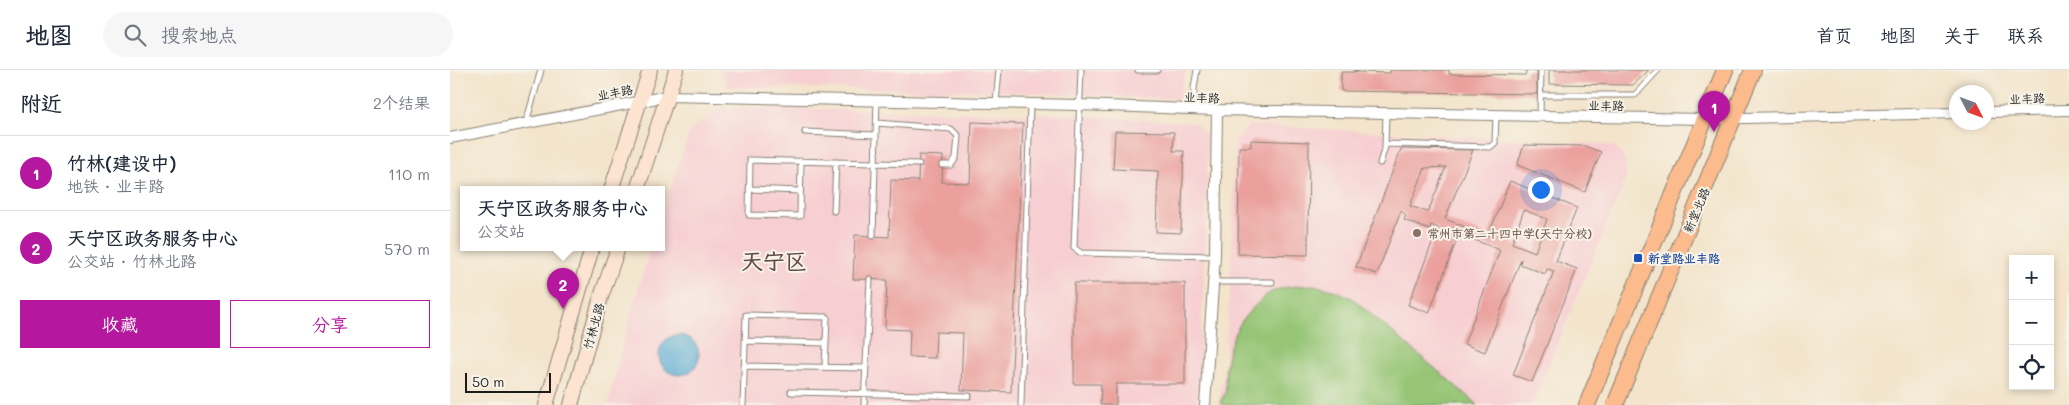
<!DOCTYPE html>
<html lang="zh">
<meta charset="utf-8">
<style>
body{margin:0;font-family:Mali,"LXGW WenKai TC",sans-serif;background:#f6f6f7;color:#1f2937}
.controls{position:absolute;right:15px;bottom:15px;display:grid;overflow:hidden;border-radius:0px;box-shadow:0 2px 8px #0003}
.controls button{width:45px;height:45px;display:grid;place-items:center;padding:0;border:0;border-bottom:1px solid #e0e1e3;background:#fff;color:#1f2937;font:25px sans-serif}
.compass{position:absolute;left:1499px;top:15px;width:45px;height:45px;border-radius:50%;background:#fff;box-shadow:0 2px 8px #0003;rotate:132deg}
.scale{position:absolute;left:15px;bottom:12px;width:86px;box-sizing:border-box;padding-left:5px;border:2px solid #1c1c1c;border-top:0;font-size:14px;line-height:18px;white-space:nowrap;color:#1c1c1c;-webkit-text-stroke:4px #f7f3e8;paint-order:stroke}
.you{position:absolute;left:1090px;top:119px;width:18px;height:18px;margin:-12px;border:4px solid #fff;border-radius:50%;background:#1a73e8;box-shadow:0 0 0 8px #1a73e833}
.badge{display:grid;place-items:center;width:32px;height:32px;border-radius:50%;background:#b5179e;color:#fff;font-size:16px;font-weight:700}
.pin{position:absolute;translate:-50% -41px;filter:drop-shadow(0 1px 2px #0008)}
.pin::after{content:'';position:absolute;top:26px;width:18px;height:15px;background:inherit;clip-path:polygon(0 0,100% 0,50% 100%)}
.popup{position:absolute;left:10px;top:116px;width:205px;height:65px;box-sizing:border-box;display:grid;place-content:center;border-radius:0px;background:#fff;filter:drop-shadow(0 1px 4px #0005);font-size:16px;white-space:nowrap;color:#747a83}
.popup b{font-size:19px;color:#1f2937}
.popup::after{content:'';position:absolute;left:50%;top:100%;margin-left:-10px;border:10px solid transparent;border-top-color:#fff}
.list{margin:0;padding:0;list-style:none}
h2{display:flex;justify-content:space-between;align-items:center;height:65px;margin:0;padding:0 20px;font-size:21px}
h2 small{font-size:16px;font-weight:400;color:#747a83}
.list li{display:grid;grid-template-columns:32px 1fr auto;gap:15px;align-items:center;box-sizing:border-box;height:75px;padding:0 20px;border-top:1px solid #e0e1e3}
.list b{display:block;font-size:19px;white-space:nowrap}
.list p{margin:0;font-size:16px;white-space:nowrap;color:#747a83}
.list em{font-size:16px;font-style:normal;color:#747a83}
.actions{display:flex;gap:10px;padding:15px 20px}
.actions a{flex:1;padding:11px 0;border:1px solid #b5179e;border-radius:0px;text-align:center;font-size:18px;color:#b5179e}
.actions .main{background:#b5179e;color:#fff}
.icon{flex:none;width:28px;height:28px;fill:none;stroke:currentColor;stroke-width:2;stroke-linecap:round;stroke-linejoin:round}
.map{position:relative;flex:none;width:1619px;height:335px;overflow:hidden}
header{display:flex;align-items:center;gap:30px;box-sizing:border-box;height:70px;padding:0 25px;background:#fff;border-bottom:1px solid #e0e1e3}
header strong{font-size:24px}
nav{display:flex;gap:28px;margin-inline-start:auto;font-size:18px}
.search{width:350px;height:45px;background:#f6f6f7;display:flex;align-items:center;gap:12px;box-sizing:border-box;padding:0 18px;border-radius:28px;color:#747a83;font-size:19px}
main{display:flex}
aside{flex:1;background:#fff}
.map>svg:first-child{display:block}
</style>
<header>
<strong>地图</strong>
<div class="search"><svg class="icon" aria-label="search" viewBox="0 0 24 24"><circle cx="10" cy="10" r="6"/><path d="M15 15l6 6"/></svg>搜索地点</div>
<nav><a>首页</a><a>地图</a><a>关于</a><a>联系</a></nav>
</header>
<main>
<aside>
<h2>附近<small>2个结果</small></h2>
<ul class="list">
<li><span class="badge">1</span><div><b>竹林(建设中)</b><p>地铁 · 业丰路</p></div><em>110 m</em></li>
<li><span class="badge">2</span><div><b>天宁区政务服务中心</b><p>公交站 · 竹林北路</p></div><em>570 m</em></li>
</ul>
<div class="actions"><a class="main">收藏</a><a>分享</a></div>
</aside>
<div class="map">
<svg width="1619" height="335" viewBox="0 0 1619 335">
<rect width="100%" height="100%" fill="#f7f3e8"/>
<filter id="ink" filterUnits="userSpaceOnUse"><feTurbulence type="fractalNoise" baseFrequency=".02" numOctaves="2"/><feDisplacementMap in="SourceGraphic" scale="10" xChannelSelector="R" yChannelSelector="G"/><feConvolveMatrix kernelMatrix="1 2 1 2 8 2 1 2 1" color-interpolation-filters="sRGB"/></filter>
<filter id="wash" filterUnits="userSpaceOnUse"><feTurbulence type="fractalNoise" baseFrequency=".0096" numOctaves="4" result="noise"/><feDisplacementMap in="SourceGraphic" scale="20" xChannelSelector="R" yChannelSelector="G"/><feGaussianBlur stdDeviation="1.12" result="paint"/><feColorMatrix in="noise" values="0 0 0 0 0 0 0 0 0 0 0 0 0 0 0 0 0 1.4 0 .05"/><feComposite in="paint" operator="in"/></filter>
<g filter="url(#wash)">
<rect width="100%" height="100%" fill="#f3e4cb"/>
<path fill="#f7cfd2" d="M270 0H736L728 29 536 21 277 17Z
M273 37 614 45 745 53 758 67 754 209 747 335H158L180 244 201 178H212V146L240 60Z
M799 55 1152 74 1167 78 1175 91 1176 108 1082 335H768L774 297 780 218 785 71Z"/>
<path fill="#95c575" stroke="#587048" d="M864 215 886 221 902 228 1028 335H773L770 332 776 322C773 289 781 257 807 234 811 230 816 224 822 222 834 216 850 216 864 215Z"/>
<path fill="#55a8d1" stroke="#386276" d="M209 285a20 20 0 1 1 40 0a20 20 0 1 1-40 0Z"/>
<g id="blocks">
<path fill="#eba09d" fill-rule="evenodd" d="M903 0H909L907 2 940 3V0H999V4L1076 5V0H1087V24L891 21V2H907Z
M1099 0H1199L1183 15 1099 14Z
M522 52 573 54 561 322 511 320 513 263 486 262 485 288 459 287 460 260 435 259 437 210 403 209 405 165 439 167 441 110 468 111 469 85 493 86 492 112 520 113Z
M665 61 724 62 723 81H734L731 163 706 162 708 101 663 99Z
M801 70 859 72 858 185 788 184 789 77H801Z
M1074 75 1135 76 1151 82 1135 122 1067 95Z
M951 79 1023 80 995 149 1038 166 1060 111 1127 138 1106 191 1127 199 1082 312 1063 305 1104 201 1097 199 1095 204 1070 194 1071 189 1035 282 1014 274 1050 180 1009 164 979 243 958 235 988 158 981 155 979 160 954 150 956 145 951 141 927 204 906 197ZM996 97 978 142 960 136 975 98ZM1074 140 1097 149 1085 182 1062 173Z
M624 213H735V314H666V335H650L651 314H624Z"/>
</g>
</g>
<g filter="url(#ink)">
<use href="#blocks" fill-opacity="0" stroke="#888074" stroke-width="1"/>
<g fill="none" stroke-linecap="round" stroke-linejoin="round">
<g stroke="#888074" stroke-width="7">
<path id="service" d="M631 0 624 178 631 183 765 186
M688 0H707
M1091 25H1185L1208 0
M546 33 549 0
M744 39V18L747 0
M1090 46 1091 0
M76 53 91 0
M427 53 501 59 508 66 506 88 501 95H492
M355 62 426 65
M936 74 1040 77 1045 73 1046 45
M351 91 350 146 299 145 300 90 469 94
M930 93 935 77 936 43
M299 119 350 121
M384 141 386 92
M423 166 427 30
M763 212H822
M295 271 376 273
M294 296 416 298
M341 322 519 326
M293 335 296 245 377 247 375 297
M414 335 420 209
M571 335 580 34"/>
</g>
<g stroke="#888074" stroke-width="12">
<path id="minor" d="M1536 42 1619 40
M0 68 218 26 629 35 767 40 1254 49 1506 43
M755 335 765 186 767 40"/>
</g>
<g stroke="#888074" stroke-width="16">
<path id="secondary" d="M161 120 200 0
M187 120 226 0
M96 335 142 178
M121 335 151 227 168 178"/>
</g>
<g stroke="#888074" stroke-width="18">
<path id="primary" d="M1137 335 1275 0
M1165 335 1303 0"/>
</g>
<use href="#service" stroke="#fff" stroke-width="5"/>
<use href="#minor" stroke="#fff" stroke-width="10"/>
<use href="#secondary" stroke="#fde4d1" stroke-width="14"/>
<use href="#primary" stroke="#fbbb8d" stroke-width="16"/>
</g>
</g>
<circle fill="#8d6e63" stroke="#f7f3e8" stroke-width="2" cx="967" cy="163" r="5"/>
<rect fill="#1a4fb4" stroke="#f7f3e8" stroke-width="2" x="1183" y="183" width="10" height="10" rx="2.5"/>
<g text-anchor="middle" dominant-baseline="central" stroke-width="4" stroke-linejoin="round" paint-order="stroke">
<g font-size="12" fill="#1c1c1c" stroke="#f7f3e8">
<text transform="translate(165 22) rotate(-11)">业丰路</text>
<text transform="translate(752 27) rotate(2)">业丰路</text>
<text transform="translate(1577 28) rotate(-2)">业丰路</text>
<text transform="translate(1156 35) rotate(1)">业丰路</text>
<text transform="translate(1246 140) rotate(-67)">新堂北路</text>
<text transform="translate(143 256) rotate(-74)">竹林北路</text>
</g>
<g font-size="12" font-weight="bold" fill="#785e54" stroke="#f7f3e8" text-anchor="start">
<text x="977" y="163">常州市第二十四中学(天宁分校)</text>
</g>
<g font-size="12" font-weight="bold" fill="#164399" stroke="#f7f3e8" text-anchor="start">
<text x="1198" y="188">新堂路业丰路</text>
</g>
<g font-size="22" font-weight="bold" fill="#644a49" stroke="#f7f3e8">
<text x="324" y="190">天宁区</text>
</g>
</g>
</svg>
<div class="controls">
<button>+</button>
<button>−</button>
<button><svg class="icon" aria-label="locate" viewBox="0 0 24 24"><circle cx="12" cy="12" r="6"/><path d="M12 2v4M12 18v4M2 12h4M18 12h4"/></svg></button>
</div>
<svg class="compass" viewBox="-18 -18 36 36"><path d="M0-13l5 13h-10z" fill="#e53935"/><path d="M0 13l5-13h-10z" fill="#747a83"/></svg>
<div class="scale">50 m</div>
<div class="you"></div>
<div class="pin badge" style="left:1264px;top:62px">1</div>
<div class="pin badge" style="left:113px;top:239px">2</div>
<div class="popup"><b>天宁区政务服务中心</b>公交站</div>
</div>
</main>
